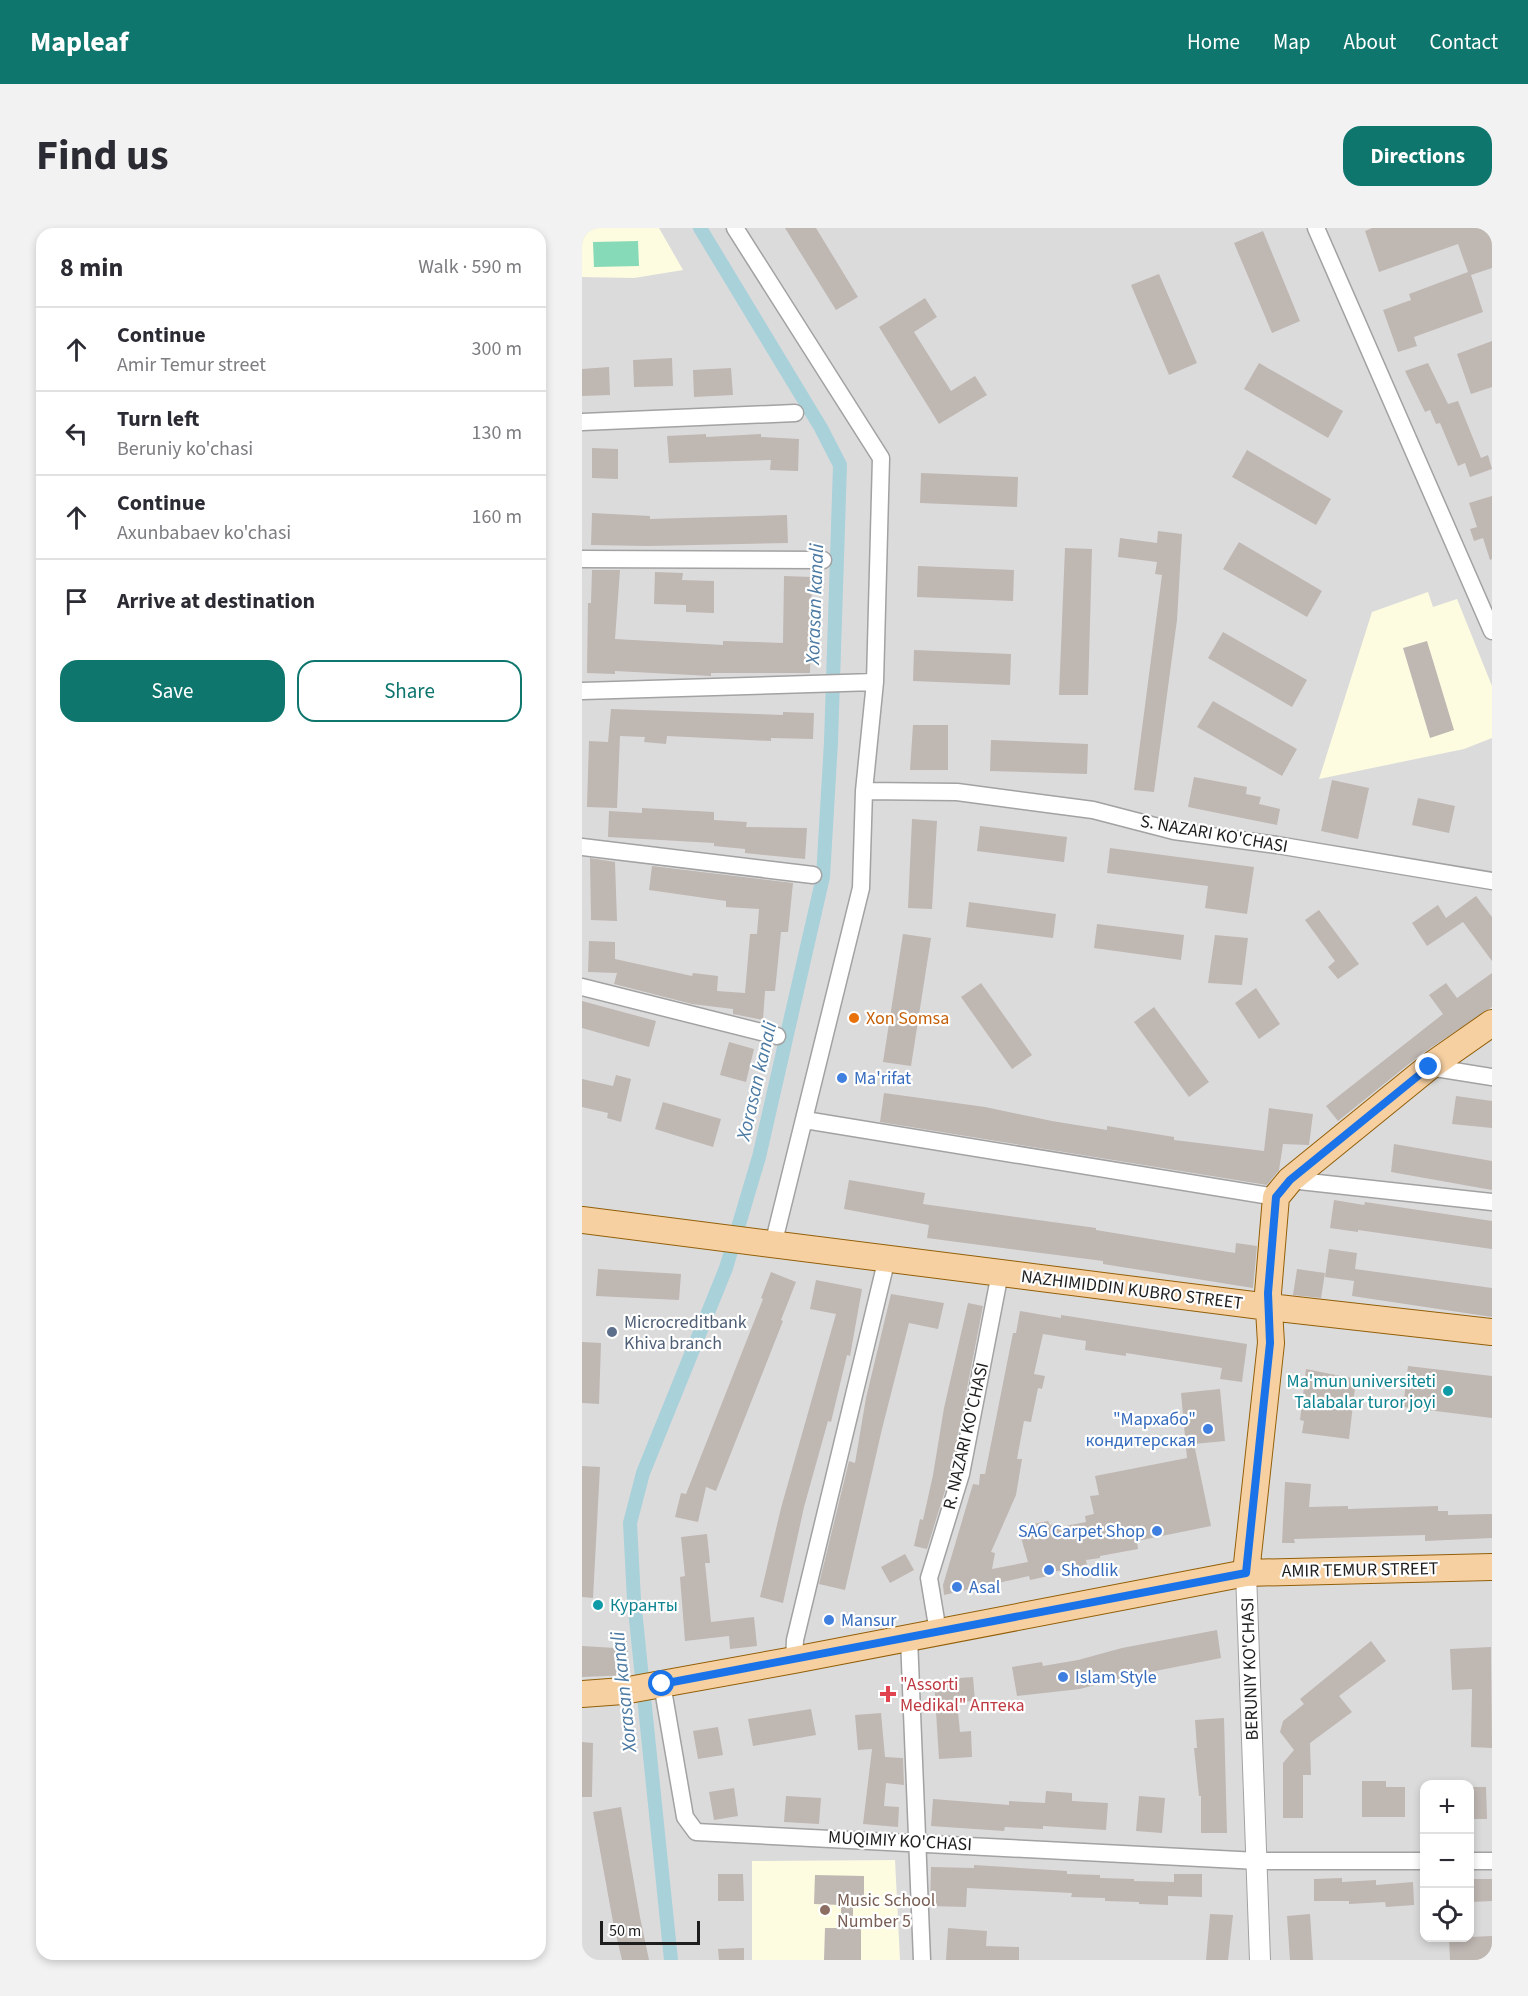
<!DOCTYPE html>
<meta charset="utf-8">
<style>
body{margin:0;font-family:"Source Sans 3",sans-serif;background:#f2f2f3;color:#2b2b33}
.controls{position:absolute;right:18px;bottom:18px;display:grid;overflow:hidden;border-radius:12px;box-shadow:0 3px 9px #0003}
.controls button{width:54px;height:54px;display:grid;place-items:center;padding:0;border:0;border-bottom:2px solid #e1e1e2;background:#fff;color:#2b2b33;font:30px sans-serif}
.scale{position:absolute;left:18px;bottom:15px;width:100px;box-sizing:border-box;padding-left:6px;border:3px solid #1e1e1e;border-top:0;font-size:16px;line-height:21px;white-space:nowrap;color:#1e1e1e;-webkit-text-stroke:4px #fff;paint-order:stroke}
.stop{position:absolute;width:18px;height:18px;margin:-14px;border:4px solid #1a73e8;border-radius:50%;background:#fff}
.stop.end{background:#1a73e8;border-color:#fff;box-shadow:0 2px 6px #0008}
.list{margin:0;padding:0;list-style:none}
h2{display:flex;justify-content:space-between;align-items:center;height:78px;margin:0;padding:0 24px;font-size:26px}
h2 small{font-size:20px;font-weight:400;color:#7c7c81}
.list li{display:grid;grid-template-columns:39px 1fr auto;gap:18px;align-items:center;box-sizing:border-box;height:84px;padding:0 24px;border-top:2px solid #e1e1e2}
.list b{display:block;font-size:22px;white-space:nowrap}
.list p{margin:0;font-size:20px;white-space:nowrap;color:#7c7c81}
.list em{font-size:20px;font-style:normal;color:#7c7c81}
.actions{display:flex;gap:12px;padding:18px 24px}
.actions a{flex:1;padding:14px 0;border:2px solid #0f766e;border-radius:18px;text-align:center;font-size:21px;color:#0f766e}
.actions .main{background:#0f766e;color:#fff}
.icon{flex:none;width:33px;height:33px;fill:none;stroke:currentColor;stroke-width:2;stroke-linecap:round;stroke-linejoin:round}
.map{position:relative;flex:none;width:910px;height:1732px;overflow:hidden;border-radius:18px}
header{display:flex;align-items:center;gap:36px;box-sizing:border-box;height:84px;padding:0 30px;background:#0f766e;color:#fff}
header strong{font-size:28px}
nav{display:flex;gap:33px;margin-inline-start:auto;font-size:21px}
.intro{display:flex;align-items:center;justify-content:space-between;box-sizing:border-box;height:144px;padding:0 36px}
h1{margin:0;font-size:42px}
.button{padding:15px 27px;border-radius:18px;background:#0f766e;color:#fff;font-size:21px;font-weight:700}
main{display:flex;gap:36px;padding:0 36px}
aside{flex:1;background:#fff;border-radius:18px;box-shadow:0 3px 9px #0003}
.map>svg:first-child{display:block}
</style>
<header>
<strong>Mapleaf</strong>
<nav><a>Home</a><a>Map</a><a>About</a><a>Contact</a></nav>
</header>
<div class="intro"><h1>Find us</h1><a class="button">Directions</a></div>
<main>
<aside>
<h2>8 min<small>Walk · 590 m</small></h2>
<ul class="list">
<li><svg class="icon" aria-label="ahead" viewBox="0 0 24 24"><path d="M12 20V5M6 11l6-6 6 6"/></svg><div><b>Continue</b><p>Amir Temur street</p></div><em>300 m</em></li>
<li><svg class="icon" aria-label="left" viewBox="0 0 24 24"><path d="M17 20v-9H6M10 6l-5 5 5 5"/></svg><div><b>Turn left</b><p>Beruniy ko'chasi</p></div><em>130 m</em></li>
<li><svg class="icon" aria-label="ahead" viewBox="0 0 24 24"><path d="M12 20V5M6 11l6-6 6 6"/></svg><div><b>Continue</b><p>Axunbabaev ko'chasi</p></div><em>160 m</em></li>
<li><svg class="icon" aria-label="arrive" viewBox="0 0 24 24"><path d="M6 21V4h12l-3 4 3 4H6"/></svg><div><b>Arrive at destination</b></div></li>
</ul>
<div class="actions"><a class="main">Save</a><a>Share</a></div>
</aside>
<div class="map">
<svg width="910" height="1732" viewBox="0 0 910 1732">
<rect width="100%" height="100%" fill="#efebe5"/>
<path fill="#dcdbdc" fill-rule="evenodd" d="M0 0H910V1732H0ZM842 1556H888V1710H842Z"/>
<path fill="#fdfce0" d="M0 0H77L101 42 52 50 0 49Z
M846 364 851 379 875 371 910 458V510L882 521 737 551 790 384Z
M313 1632 318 1732H170V1633Z"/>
<path fill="#87dab7" d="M56 13 57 38 12 39 11 14Z"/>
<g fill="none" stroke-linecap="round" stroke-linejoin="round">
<path stroke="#a8d1da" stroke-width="14" d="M89 1732 52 1372 48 1295 61 1245 144 1040 177 929 241 649 249 514 258 237 239 200 118 0"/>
</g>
<path fill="#bfb7b2" d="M203 0H234L276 69 254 82Z
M790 0H910V40L889 47 901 84 832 109 835 118 816 124 801 82 829 72 827 66 886 44 876 16 797 44 783 3Z
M681 3 718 93 690 105 652 15Z
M577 46 615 135 587 147 549 57Z
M343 70 355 89 332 104 369 163 393 148 405 167 357 196 297 99Z
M910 113V159L889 166 875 126Z
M90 130 91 158 52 159 51 132Z
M677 135 761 183 746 210 662 161Z
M846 135 866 176 876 173 899 230 906 227 910 241 888 249 883 235 876 238 858 195 854 196 848 182 843 184 823 143Z
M27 139 28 167 0 168V141Z
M149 140 151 167 112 169 111 142Z
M124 206V209L179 206V209L217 211 216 243 188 242 189 232 87 235 85 208Z
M10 220 36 221V251L10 250Z
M665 222 749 271 734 297 650 249Z
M339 245 436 249 435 279 338 275Z
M910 268V331L908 332 901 310 892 313 888 301 895 299 887 275Z
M10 285 68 288V291L205 287 206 315 67 318 9 317Z
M576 303 600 306 595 392 572 564 552 562 580 347 573 346 575 334 536 329 538 310 575 315Z
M657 314 740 363 725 389 641 341Z
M483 320 510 321 506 467H477Z
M336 338 432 342 431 373 335 369Z
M10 342H38L33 411 141 417V413L201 415 202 348 230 349 228 445H129V448L33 443V446L5 445 6 375H9Z
M73 344 101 345 100 352 132 353V385L104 384V377L72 376Z
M641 404 725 452 710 479 626 430Z
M845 413 872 502 848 510 821 420Z
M332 422 429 426 428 457 331 453Z
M631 473 715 521 700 548 615 499Z
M29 481 201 487V484L232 485 231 511 189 510V513L85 508 84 516 62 514 63 509 38 508 35 580 5 579 7 513 26 514Z
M331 497H366V542H328Z
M409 512 506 516 505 546 408 543Z
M612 549 665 559 664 566 679 569 677 576 698 581 695 597 606 579Z
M750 552 787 560 776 611 739 603Z
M836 570 873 578 867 605 830 597Z
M60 580 132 584V592L165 594 164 599 225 600 223 631 163 625V621L132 618V615L26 609 27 583 60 585Z
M330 591 355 593 350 681 326 680Z
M398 598 485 609 482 634 395 623Z
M528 620 672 639 665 686 623 680 626 658 525 645Z
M8 630 33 634 35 693 9 692Z
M70 638 211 655 206 704H199L193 763H183L181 792 151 786V781L110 776 32 756 35 745 6 744 7 713 33 714V731L110 748 111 745 136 748 135 763 163 765 168 706H175L177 681 144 679V673L67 662Z
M894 668 910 689V733L881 694 845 718 830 695 856 677 864 690Z
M387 674 474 686 471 710 384 699Z
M737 682 777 736 756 751 746 739 753 733 723 692Z
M515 696 602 707 599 732 512 720Z
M321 706 349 710 329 838 301 834Z
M633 707 666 710 660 757 626 755Z
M910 745V779L838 827 756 893 744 878 861 786 847 767 864 755 875 770Z
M399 755 450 827 430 841 379 769Z
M674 760 698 796 677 811 653 775Z
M0 773 74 793 67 819 0 800Z
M572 779 627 854 607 869 552 794Z
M147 814 172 821 164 854 138 847Z
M34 847 49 851 39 894 25 890 26 885 0 879V851L31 858Z
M302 865 403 879 470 893 525 902V898L592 909V912L682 923 687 880 731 886 727 917 701 916 697 942 685 957 298 894Z
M874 868 910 873V900L870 896Z
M81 874 139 891 131 919 73 901Z
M812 916 910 933V962L809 944Z
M267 952 343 965 341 976 514 1000V1002L653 1025 654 1015 675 1018 671 1060 521 1036V1033L345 1010 347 997 262 981Z
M752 972 782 977 783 974 910 993V1021L776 1002V1004L748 1000Z
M747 1021 775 1025 773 1041 910 1060V1089L770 1068 772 1053 743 1049Z
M16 1041 99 1046 97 1072 14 1068Z
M715 1041 743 1045 739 1070 711 1067Z
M189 1044 214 1054 199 1092 201 1093 134 1263 124 1259 116 1294 93 1289 99 1265 104 1266 181 1071 179 1070Z
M234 1052 280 1061 268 1128 265 1127 249 1194 246 1193 222 1279 201 1375 178 1369 199 1280 254 1086 228 1081Z
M309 1066 362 1075 356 1101 327 1095 300 1201 263 1362 237 1356 267 1233 273 1235 284 1170Z
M386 1075 401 1078 369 1243 345 1321 332 1318 338 1291 341 1292 351 1247 362 1180Z
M438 1083 479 1090V1087L665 1116 660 1154 638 1151 640 1140 544 1125V1128L503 1122 504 1113 461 1106 452 1146 463 1148 460 1161 456 1160 449 1194 442 1193 435 1231H440L434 1267 409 1324 413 1325 410 1341 446 1334 436 1299 466 1293 468 1297 477 1295 478 1299 504 1294 503 1288 512 1286 508 1268 517 1267 513 1248 605 1230 599 1165 638 1161 643 1213 612 1216 629 1298 555 1313 556 1321 518 1328V1330L504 1332 505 1337 466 1345V1348L448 1352 447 1348 362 1367 361 1357 391 1256 397 1257 398 1246H403L431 1105H434Z
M0 1114 19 1115 17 1176 0 1175Z
M826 1138 910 1148V1190L821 1179Z
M724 1141 774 1151 767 1211 720 1205 722 1193 718 1192Z
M0 1238 18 1239 11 1370 0 1369Z
M703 1254 729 1256 727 1279 766 1278V1281L856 1278V1283H866V1287L910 1286V1310L843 1313V1307L712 1311 713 1315H700Z
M125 1306 128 1335H123L129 1394 172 1389 175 1418 148 1421 147 1408 103 1413 98 1349 103 1348 99 1309Z
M323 1326 332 1342 308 1355 299 1339Z
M635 1402 639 1430 543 1449 498 1461 435 1468 430 1439 460 1434 461 1438 496 1432 540 1420Z
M45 1413 47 1447 0 1449V1418L34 1420V1414Z
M789 1413 804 1433 757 1468 770 1484 728 1515 729 1547H721V1590H701V1535L712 1522 698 1504 701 1493 722 1476 718 1471Z
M909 1419 910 1520 889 1519 890 1461 870 1462 868 1421Z
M391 1449 393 1473 375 1474 378 1504 389 1503 390 1529 357 1531 352 1452Z
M229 1481 234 1507 171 1518 166 1491Z
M299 1485 303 1529 321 1530 322 1557 304 1555 302 1578 317 1579 316 1599 281 1596 290 1521 276 1522 273 1487Z
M642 1490 645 1605H619V1568H617L612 1520H615L613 1492Z
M136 1499 141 1527 116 1531 111 1503Z
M0 1514 11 1515 10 1569H0Z
M780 1553H804V1559H823V1589H780Z
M888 1559H904L905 1591H888Z
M152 1560 156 1588 132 1592 127 1564Z
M464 1563 490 1565V1573L526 1575 524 1602 461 1598V1601L423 1599 422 1603 349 1598 351 1571 427 1577V1573L463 1575Z
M204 1568 239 1570 237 1596 202 1594Z
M557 1568 583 1570 580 1605 554 1603Z
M39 1579 58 1689 67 1732H40L31 1694 11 1584Z
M392 1637 485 1643V1646L518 1647V1650L552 1651V1653L592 1654V1646H620V1669L586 1668V1677L557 1676V1674L523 1673V1670L489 1669 490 1665 385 1660 384 1679 348 1678 349 1639 392 1640Z
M136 1646H161L162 1673H136Z
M233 1647 282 1648V1676H271V1700H279V1732H242L243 1700H259V1677L232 1676Z
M760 1650V1654L794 1652V1657L831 1654 832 1677 804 1679 803 1674 767 1676V1673H732V1651Z
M889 1651H910V1673L889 1674Z
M628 1686 651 1687 646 1732H624Z
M728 1686 731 1732H708L705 1688Z
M366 1700 405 1703 404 1718 437 1719V1732H364Z
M910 1708V1732H868L867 1710Z
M162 1720V1732H137L136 1721Z"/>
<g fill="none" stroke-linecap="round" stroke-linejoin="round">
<g stroke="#a2a2a2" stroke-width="19">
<path id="minor" d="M153 0 299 230 293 454 282 563 279 660 191 1017
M734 0 910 403
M0 194 213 185
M0 331 241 332
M0 463 293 454
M282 563 375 564 511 582 592 603 695 617 910 653
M0 619 231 647
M0 759 195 808
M847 839 910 849
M223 892 694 969
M708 952 910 974
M356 1404 347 1350 379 1246 418 1045
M327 1410 340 1732
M212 1432 213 1412 305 1030
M80 1456 103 1589 114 1604 676 1633H842
M888 1633H910"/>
</g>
<g stroke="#a2a2a2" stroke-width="22">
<path id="tertiary" d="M664 1345 678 1732"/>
</g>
<g stroke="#925f07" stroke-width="28">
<path id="primary" d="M0 992 687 1079 910 1104
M664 1345 689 1115 686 1065 694 969 708 952 847 839 910 795
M0 1466 41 1463 212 1432 664 1345 910 1339"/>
</g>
<use href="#minor" stroke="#fff" stroke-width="16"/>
<use href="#tertiary" stroke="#fff" stroke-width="20"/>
<use href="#primary" stroke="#f7d0a2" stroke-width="26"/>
</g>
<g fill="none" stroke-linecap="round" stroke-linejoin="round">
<path stroke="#1a73e8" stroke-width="8" d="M80 1456 664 1345 688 1115 686 1065 694 969 708 952 847 839"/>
</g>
<circle fill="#e8710a" stroke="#fff" stroke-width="2" cx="272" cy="790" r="6"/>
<g fill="#3f7fe0" stroke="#fff" stroke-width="2">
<circle cx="260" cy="850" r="6"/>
<circle cx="626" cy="1201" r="6"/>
<circle cx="575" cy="1303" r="6"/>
<circle cx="467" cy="1342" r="6"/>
<circle cx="375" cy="1359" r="6"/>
<circle cx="247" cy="1392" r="6"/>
<circle cx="481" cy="1449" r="6"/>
</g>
<circle fill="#5c6f8a" stroke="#fff" stroke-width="2" cx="30" cy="1104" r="6"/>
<g fill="#0f9aa8" stroke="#fff" stroke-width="2">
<circle cx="866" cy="1163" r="6"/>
<circle cx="16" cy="1377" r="6"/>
</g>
<path fill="#e0444e" stroke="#fff" stroke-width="2" d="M303 1457h6v6h6v6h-6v6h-6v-6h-6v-6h6z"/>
<circle fill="#8d6e63" stroke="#fff" stroke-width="2" cx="243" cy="1682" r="6"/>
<g text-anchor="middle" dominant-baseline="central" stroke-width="4.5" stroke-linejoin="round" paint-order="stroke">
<g font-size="18" fill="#1e1e1e" stroke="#fff">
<text transform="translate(632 606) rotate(10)">S. NAZARI KO'CHASI</text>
<text transform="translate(550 1062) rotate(7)">NAZHIMIDDIN KUBRO STREET</text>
<text transform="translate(384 1208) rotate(-77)">R. NAZARI KO'CHASI</text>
<text transform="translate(778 1342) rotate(-1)">AMIR TEMUR STREET</text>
<text transform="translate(668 1441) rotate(-92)">BERUNIY KO'CHASI</text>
<text transform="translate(318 1613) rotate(3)">MUQIMIY KO'CHASI</text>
</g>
<g font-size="18" fill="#c56008" stroke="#fff" text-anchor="start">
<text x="284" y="790">Xon Somsa</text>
</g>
<g font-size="18" fill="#366cbe" stroke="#fff" text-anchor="start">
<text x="272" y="850">Ma'rifat</text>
<text x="614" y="1191" text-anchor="end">"Мархабо"<tspan x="614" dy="21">кондитерская</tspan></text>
<text x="563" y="1303" text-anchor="end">SAG Carpet Shop</text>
<text x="479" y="1342">Shodlik</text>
<text x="387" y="1359">Asal</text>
<text x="259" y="1392">Mansur</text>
<text x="493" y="1449">Islam Style</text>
</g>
<g font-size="18" fill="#4e5e75" stroke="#fff" text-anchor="start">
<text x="42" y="1094">Microcreditbank<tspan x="42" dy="21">Khiva branch</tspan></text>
</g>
<g font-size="18" fill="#0d838f" stroke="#fff" text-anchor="end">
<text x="854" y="1153">Ma'mun universiteti<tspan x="854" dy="21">Talabalar turor joyi</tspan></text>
<text x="28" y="1377" text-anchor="start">Куранты</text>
</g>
<g font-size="18" fill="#be3a42" stroke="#fff" text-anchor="start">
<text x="318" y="1456">"Assorti<tspan x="318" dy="21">Medikal" Аптека</tspan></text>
</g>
<g font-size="18" fill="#785e54" stroke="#fff" text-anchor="start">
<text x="255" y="1672">Music School<tspan x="255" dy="21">Number 5</tspan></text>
</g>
<g font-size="20" font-style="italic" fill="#4c7aa2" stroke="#fff">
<text transform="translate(233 376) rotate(-88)">Xorasan kanali</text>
<text transform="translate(175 853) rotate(-77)">Xorasan kanali</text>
<text transform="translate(42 1464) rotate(-96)">Xorasan kanali</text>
</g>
</g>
</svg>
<div class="controls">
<button>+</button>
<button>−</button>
<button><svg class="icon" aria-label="locate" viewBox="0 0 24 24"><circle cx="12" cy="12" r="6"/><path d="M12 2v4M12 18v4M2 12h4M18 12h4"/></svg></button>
</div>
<div class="scale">50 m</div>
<div class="stop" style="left:80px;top:1456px"></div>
<div class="stop end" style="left:847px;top:839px"></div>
</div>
</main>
